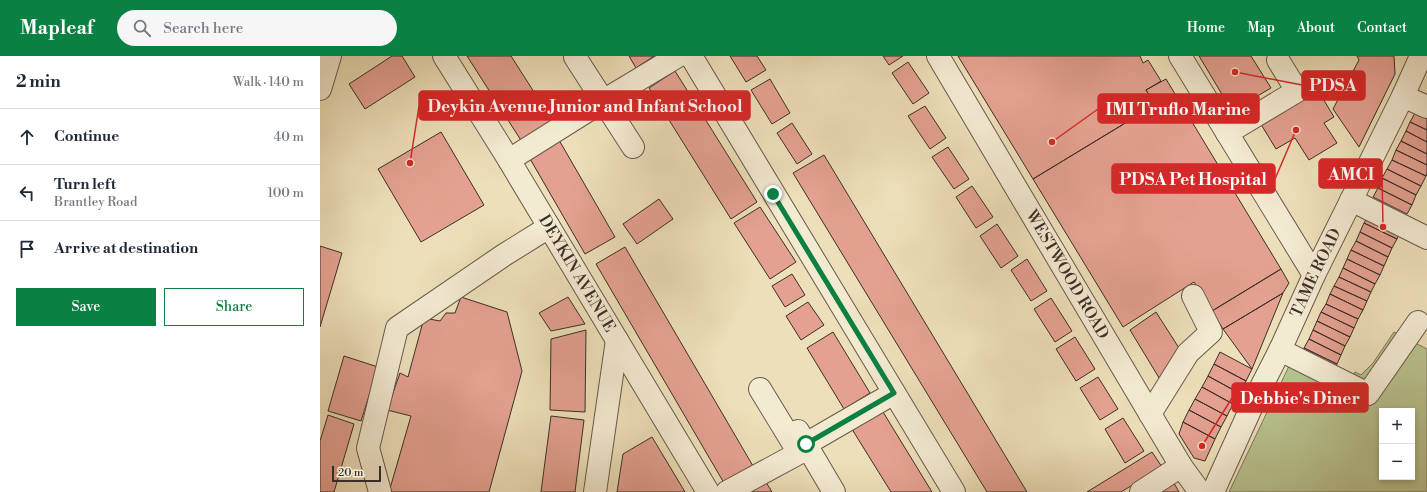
<!DOCTYPE html>
<meta charset="utf-8">
<style>
body{margin:0;font-family:"Libre Bodoni",serif;background:#f6f6f7;color:#1f2937}
.controls{position:absolute;right:12px;bottom:12px;display:grid;overflow:hidden;border-radius:0px;box-shadow:0 2px 6px #0003}
.controls button{width:36px;height:36px;display:grid;place-items:center;padding:0;border:0;border-bottom:1px solid #e0e1e3;background:#fff;color:#1f2937;font:20px sans-serif}
.scale{position:absolute;left:12px;bottom:10px;width:49px;box-sizing:border-box;padding-left:4px;border:2px solid #3b2e27;border-top:0;font-size:11px;line-height:14px;white-space:nowrap;color:#3b2e27;-webkit-text-stroke:3px #f3ead2;paint-order:stroke}
.stop{position:absolute;width:12px;height:12px;margin:-9px;border:3px solid #0b8043;border-radius:50%;background:#fff}
.stop.end{background:#0b8043;border-color:#fff;box-shadow:0 1px 4px #0008}
.list{margin:0;padding:0;list-style:none}
h2{display:flex;justify-content:space-between;align-items:center;height:52px;margin:0;padding:0 16px;font-size:17px}
h2 small{font-size:13px;font-weight:400;color:#747a83}
.list li{display:grid;grid-template-columns:26px 1fr auto;gap:12px;align-items:center;box-sizing:border-box;height:56px;padding:0 16px;border-top:1px solid #e0e1e3}
.list b{display:block;font-size:15px;white-space:nowrap}
.list p{margin:0;font-size:13px;white-space:nowrap;color:#747a83}
.list em{font-size:13px;font-style:normal;color:#747a83}
.actions{display:flex;gap:8px;padding:12px 16px}
.actions a{flex:1;padding:9px 0;border:1px solid #0b8043;border-radius:0px;text-align:center;font-size:14px;color:#0b8043}
.actions .main{background:#0b8043;color:#fff}
.icon{flex:none;width:22px;height:22px;fill:none;stroke:currentColor;stroke-width:2;stroke-linecap:round;stroke-linejoin:round}
.map{position:relative;flex:none;width:1107px;height:436px;overflow:hidden}
header{display:flex;align-items:center;gap:24px;box-sizing:border-box;height:56px;padding:0 20px;background:#0b8043;color:#fff}
header strong{font-size:19px}
nav{display:flex;gap:22px;margin-inline-start:auto;font-size:14px}
.search{width:280px;height:36px;background:#f6f6f7;display:flex;align-items:center;gap:10px;box-sizing:border-box;padding:0 14px;border-radius:22px;color:#747a83;font-size:15px}
main{display:flex}
aside{flex:1;background:#fff}
.map>svg:first-child{display:block}
</style>
<header>
<strong>Mapleaf</strong>
<div class="search"><svg class="icon" aria-label="search" viewBox="0 0 24 24"><circle cx="10" cy="10" r="6"/><path d="M15 15l6 6"/></svg>Search here</div>
<nav><a>Home</a><a>Map</a><a>About</a><a>Contact</a></nav>
</header>
<main>
<aside>
<h2>2 min<small>Walk · 140 m</small></h2>
<ul class="list">
<li><svg class="icon" aria-label="ahead" viewBox="0 0 24 24"><path d="M12 20V5M6 11l6-6 6 6"/></svg><div><b>Continue</b></div><em>40 m</em></li>
<li><svg class="icon" aria-label="left" viewBox="0 0 24 24"><path d="M17 20v-9H6M10 6l-5 5 5 5"/></svg><div><b>Turn left</b><p>Brantley Road</p></div><em>100 m</em></li>
<li><svg class="icon" aria-label="arrive" viewBox="0 0 24 24"><path d="M6 21V4h12l-3 4 3 4H6"/></svg><div><b>Arrive at destination</b></div></li>
</ul>
<div class="actions"><a class="main">Save</a><a>Share</a></div>
</aside>
<div class="map">
<svg width="1107" height="436" viewBox="0 0 1107 436">
<rect width="100%" height="100%" fill="#eddfb9"/>
<filter id="stains"><feTurbulence type="fractalNoise" baseFrequency=".005" numOctaves="4"/><feColorMatrix values="0 0 0 0 .2 0 0 0 0 .09 0 0 0 0 .02 0 0 0 .5 -.17"/></filter>
<radialGradient id="worn" r=".72"><stop offset=".6" stop-color="#630" stop-opacity="0"/><stop offset="1" stop-color="#630" stop-opacity=".3"/></radialGradient>
<path fill="#b8c28f" stroke="#7a785b" fill-rule="evenodd" d="M1074 276 1107 293V436H909L970 308 1025 334 1035 316 1041 319 1053 307ZM1062 355H1092V421H1062Z"/>
<path fill="#e4a191" stroke="#3b2e27" d="M72 0H82L95 21 45 53 29 28Z
M147 0H191L235 69 204 89Z
M309 0H334L316 12Z
M410 0H437L446 14 426 26Z
M563 0H583L569 9Z
M638 0H820L823 7 828 4 841 25 826 34 835 49 713 123Z
M879 0H931L951 32 912 55Z
M1037 0H1074L1075 18 1039 91 1013 53 1039 4Z
M588 6 609 37 593 48 572 17Z
M355 15 437 146 411 163 329 32Z
M450 23 470 57 452 68 431 34Z
M846 23 961 213 892 255 874 226 803 271 713 123 835 49 826 34Z
M996 31 1014 61 1004 67 1017 87 989 104 975 82 956 93 939 65Z
M605 50 626 82 610 93 588 60Z
M1095 57 1107 63V74L1090 66Z
M1090 66 1107 74V86L1086 75Z
M472 67 492 98 477 108 457 77Z
M1086 75 1107 86V98L1081 85Z
M121 76 164 149 101 186 58 113Z
M239 84 295 181 265 198 209 101Z
M1081 85 1107 98V109L1076 94Z
M628 91 649 123 634 133 612 101Z
M1076 94 1107 109V117L1106 120 1072 104Z
M504 99 707 436H667L473 117Z
M1072 104 1106 120 1101 130 1067 113Z
M1067 113 1101 130 1096 139 1062 122Z
M1062 122 1096 139 1092 149 1058 132Z
M652 130 673 161 656 172 636 141Z
M1058 132 1092 149 1087 158 1053 141Z
M339 143 353 163 317 188 303 168Z
M440 151 476 206 450 223 414 167Z
M1049 158 1081 174 1077 183 1044 167Z
M1044 167 1077 183 1072 192 1040 176Z
M677 168 698 200 681 212 660 180Z
M1040 176 1072 192 1068 201 1036 185Z
M1036 185 1068 201 1064 210 1031 194Z
M0 190 22 197 0 271Z
M305 191 433 410 404 427 276 208Z
M1031 194 1064 210 1060 219 1027 203Z
M707 203 727 235 711 245 691 214Z
M1027 203 1060 219 1055 228 1023 212Z
M1023 212 1055 228 1051 236 1019 221Z
M961 213 969 227 963 237 903 273 892 255Z
M472 218 485 239 465 251 452 230Z
M1019 221 1051 236 1047 245 1014 230Z
M1014 230 1047 245 1043 254 1010 238Z
M963 237 932 313 903 273Z
M1010 238 1043 254 1038 263 1006 248Z
M141 241 187 256 202 315 169 436H69L91 360 67 354 80 317 88 321 104 262 120 265 126 257H135Z
M248 241 265 268 231 275 219 257Z
M731 242 752 275 735 286 714 253Z
M488 246 504 269 481 284 466 260Z
M1006 248 1038 263 1034 272 1001 256Z
M836 256 859 292 841 325 810 274Z
M1001 256 1034 272 1030 281 997 265Z
M997 265 1030 281 1025 290 993 274Z
M266 274 265 356 230 354 231 283Z
M993 274 1025 290 1021 299 989 283Z
M513 276 550 337 524 353 487 292Z
M755 281 775 313 756 325 736 293Z
M989 283 1021 299 1017 308 984 292Z
M984 292 1017 308 1013 317 980 301Z
M900 296 932 313 926 325 894 308Z
M24 300 58 311 41 365 8 355Z
M894 308 926 325 919 337 888 320Z
M888 320 919 337 913 348 882 331Z
M778 321 798 353 780 364 760 332Z
M882 331 913 348 907 360 875 343Z
M875 343 907 360 901 371 869 354Z
M560 351 612 436H571L530 370Z
M869 354 901 371 895 383 863 366Z
M8 359 34 368 14 436H0V385Z
M231 360 264 364 255 436H221Z
M803 362 824 395 805 407 785 373Z
M863 366 895 383 885 405 874 402 859 378Z
M332 381 365 436H297L303 398Z
M832 396 842 411 801 436H767Z
M851 422 859 436H831Z
M444 423 452 436H424Z"/>
<g fill="none" stroke-linecap="round" stroke-linejoin="round">
<g stroke="#685a4c" stroke-width="24">
<g id="minor">
<path id="s1" d="M124 0 189 104 388 436"/>
<path d="M371 0 634 436"/>
<path id="s2" d="M618 0 830 358 861 410 880 436"/>
<path d="M860 0 994 219"/>
<path d="M255 1 313 91"/>
<path d="M0 33 10 0"/>
<path d="M1083 40 1107 51"/>
<path d="M907 77 977 35 958 4"/>
<path d="M189 104 283 45 358 0"/>
<path d="M1031 144 1107 182"/>
<path d="M960 294 1048 338 1098 266"/>
<path d="M830 358 868 297 891 276 873 240"/>
<path d="M478 375 514 436"/>
<path d="M486 388 574 337"/>
<path d="M60 436 48 392 77 272 184 199 229 171"/>
<path d="M275 436 297 284"/>
<path d="M407 436 479 397 440 333"/>
<path d="M821 436 861 410"/>
<path id="s3" d="M893 436 936 341 960 294 994 219 1083 40 1101 0"/>
</g>
</g>
<use href="#minor" stroke="#f3ead2" stroke-width="22"/>
</g>
<g fill="none" stroke-linecap="round" stroke-linejoin="round">
<path stroke="#0b8043" stroke-width="5" d="M453 138 574 337 486 388"/>
</g>
<g text-anchor="middle" dominant-baseline="central" stroke-width="3" stroke-linejoin="round" paint-order="stroke">
<g font-size="16" fill="#3b2e27" stroke="#f3ead2">
<text stroke="none"><textPath href="#s1" startOffset="255">DEYKIN AVENUE</textPath></text>
<text stroke="none"><textPath href="#s3" startOffset="242">TAME ROAD</textPath></text>
<text stroke="none"><textPath href="#s2" startOffset="254">WESTWOOD ROAD</textPath></text>
</g>
</g>
<path fill="none" stroke="#d62828" stroke-width="1.5" d="M915 16L982 29M90 107L99 50M732 86L778 53M1063 171L1062 118M976 74L955 123M882 390L912 342"/>
<g fill="#d62828" stroke="#f3ead2" stroke-width="1.5">
<circle cx="915" cy="16" r="4"/>
<circle cx="90" cy="107" r="4"/>
<circle cx="732" cy="86" r="4"/>
<circle cx="1063" cy="171" r="4"/>
<circle cx="976" cy="74" r="4"/>
<circle cx="882" cy="390" r="4"/>
</g>
<g fill="#d62828" stroke="#d62828" stroke-width="1.5">
<rect x="982" y="15" width="63" height="29" rx="4"/>
<rect x="99" y="35" width="331" height="29" rx="4"/>
<rect x="778" y="38" width="161" height="29" rx="4"/>
<rect x="999" y="103" width="63" height="29" rx="4"/>
<rect x="792" y="108" width="163" height="29" rx="4"/>
<rect x="912" y="327" width="136" height="29" rx="4"/>
</g>
<g font-size="17" text-anchor="middle" font-weight="bold" fill="#fff">
<text x="1013" y="35">PDSA</text>
<text x="265" y="56">Deykin Avenue Junior and Infant School</text>
<text x="858" y="59">IMI Truflo Marine</text>
<text x="1031" y="124">AMCI</text>
<text x="873" y="129">PDSA Pet Hospital</text>
<text x="980" y="348">Debbie's Diner</text>
</g>
<rect width="100%" height="100%" filter="url(#stains)"/>
<rect width="100%" height="100%" fill="url(#worn)"/>
</svg>
<div class="controls">
<button>+</button>
<button>−</button>
</div>
<div class="scale">20 m</div>
<div class="stop" style="left:486px;top:388px"></div>
<div class="stop end" style="left:453px;top:138px"></div>
</div>
</main>
